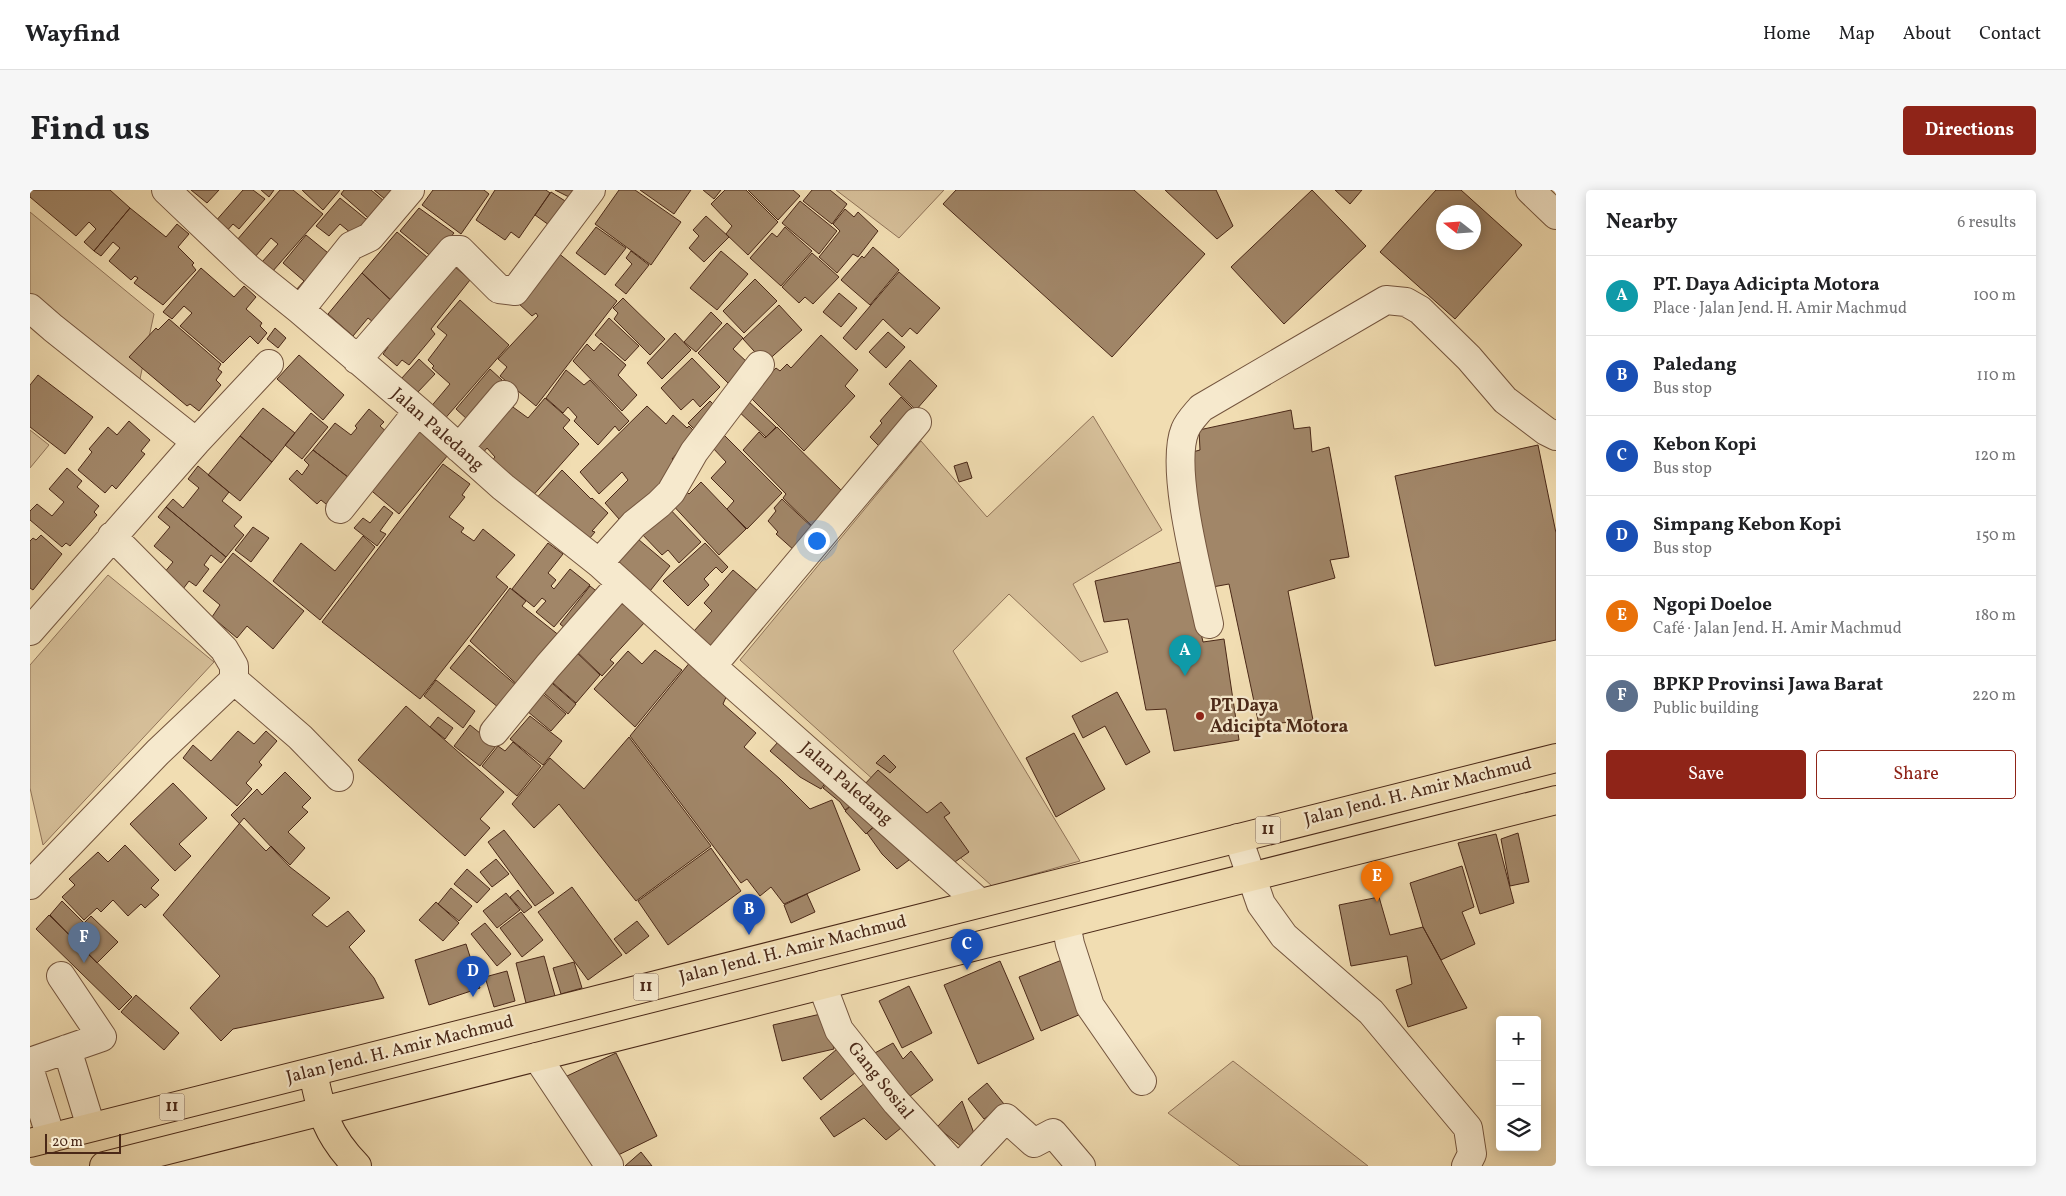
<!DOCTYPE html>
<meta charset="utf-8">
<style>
body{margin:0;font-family:Vollkorn,serif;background:#f6f6f6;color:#202124}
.controls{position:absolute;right:15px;bottom:15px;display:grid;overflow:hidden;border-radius:5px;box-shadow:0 2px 12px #0003}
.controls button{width:45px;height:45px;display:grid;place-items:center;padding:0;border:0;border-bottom:1px solid #e0e0e0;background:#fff;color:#202124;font:25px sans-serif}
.compass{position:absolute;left:1406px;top:15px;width:45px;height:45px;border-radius:50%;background:#fff;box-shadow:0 2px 12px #0003;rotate:287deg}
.scale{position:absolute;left:15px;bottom:12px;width:76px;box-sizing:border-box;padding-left:5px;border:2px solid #4a2817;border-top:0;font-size:14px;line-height:18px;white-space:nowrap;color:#4a2817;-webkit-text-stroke:4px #f6e9cd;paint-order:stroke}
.you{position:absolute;left:786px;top:350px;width:18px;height:18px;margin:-12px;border:4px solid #fff;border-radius:50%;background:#1a73e8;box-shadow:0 0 0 8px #1a73e833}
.badge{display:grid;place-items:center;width:32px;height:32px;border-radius:50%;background:#8f2418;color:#fff;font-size:16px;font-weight:700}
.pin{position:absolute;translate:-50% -41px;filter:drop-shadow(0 1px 2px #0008)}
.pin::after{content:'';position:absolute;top:26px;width:18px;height:15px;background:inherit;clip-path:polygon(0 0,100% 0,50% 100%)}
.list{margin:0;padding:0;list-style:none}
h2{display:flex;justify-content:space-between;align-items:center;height:65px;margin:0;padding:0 20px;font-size:21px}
h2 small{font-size:16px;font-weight:400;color:#757577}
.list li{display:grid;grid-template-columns:32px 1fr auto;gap:15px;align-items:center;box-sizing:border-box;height:80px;padding:0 20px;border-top:1px solid #e0e0e0}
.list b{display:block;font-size:19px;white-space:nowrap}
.list p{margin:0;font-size:16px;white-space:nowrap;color:#757577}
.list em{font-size:16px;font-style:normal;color:#757577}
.actions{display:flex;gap:10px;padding:15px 20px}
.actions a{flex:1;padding:11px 0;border:1px solid #8f2418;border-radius:5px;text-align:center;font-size:18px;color:#8f2418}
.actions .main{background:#8f2418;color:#fff}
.icon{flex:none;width:28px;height:28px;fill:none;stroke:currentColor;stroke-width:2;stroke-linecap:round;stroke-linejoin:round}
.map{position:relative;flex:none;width:1526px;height:976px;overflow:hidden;border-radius:5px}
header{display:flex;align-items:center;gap:30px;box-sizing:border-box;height:70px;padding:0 25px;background:#fff;border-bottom:1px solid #e0e0e0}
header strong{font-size:24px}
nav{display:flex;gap:28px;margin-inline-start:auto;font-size:18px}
.intro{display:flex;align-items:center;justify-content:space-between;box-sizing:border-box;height:120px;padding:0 30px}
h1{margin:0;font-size:35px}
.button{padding:12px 22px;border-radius:5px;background:#8f2418;color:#fff;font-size:18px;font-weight:700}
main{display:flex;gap:30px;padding:0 30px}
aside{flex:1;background:#fff;border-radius:5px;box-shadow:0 2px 12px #0003}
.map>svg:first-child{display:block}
</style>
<header>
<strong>Wayfind</strong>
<nav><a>Home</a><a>Map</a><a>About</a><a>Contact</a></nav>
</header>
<div class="intro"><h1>Find us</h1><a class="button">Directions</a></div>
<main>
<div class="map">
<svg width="1526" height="976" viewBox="0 0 1526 976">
<rect width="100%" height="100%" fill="#f1ddb2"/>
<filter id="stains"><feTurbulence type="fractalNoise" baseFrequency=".004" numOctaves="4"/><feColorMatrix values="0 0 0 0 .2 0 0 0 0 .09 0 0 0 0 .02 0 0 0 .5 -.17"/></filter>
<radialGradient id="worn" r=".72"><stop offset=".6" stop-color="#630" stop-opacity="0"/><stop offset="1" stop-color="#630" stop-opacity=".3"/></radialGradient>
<path fill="#d5be98" stroke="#907358" d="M806 0H914L869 48Z
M0 22 124 124 108 198 0 109Z
M1063 226 1132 340 1043 394 1078 462 1051 472 979 404 923 461 1050 671 962 696 710 470 891 251 957 327Z
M0 240 19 255 0 278Z
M78 385 184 472 13 655 0 598V475Z
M1203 871 1338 976H1210L1138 923Z"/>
<path fill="#a18668" stroke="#4a2817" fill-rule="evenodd" d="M0 0H80L100 18 64 61 54 52 66 39 59 32 46 46 0 7Z
M161 0H189L177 13Z
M213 0H223L235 9 209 39 203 34 195 43 184 33Z
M231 0H244L239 7Z
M250 0H263L293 24 242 82 232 72 248 54 241 48 225 67 207 50Z
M272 0H310L293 20Z
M314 0H341L360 16 345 34 311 4Z
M344 0H372L361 14Z
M403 0H454L459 4 431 44 392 15Z
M465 0H516L520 3 489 48 481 42 475 50 446 30Z
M525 0H550L543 9Z
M589 0H605L651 32 621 75 565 34Z
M610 0H661L644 24Z
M673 0H691L684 9Z
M695 0H716L748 32 718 65 696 44 702 36 681 14Z
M718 0H763L770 6 748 30Z
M782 0H800L817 14 802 34 773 11Z
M926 0H1104L1175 64 1082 167 913 14Z
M1135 0H1186L1203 36 1187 49Z
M1282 0 1336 56 1254 134 1201 77Z
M1305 0H1332L1320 14Z
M1406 0H1431L1492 55 1425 129 1350 62ZM1414 22H1444V52H1414Z
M521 2 543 16 519 35 505 25Z
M310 8 341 33 328 49 310 34 299 46 286 36Z
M770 11 807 41 789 64 752 33Z
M100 18 136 47 147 34 159 44 148 57 164 73 162 75 166 80 133 115 104 93 108 88 105 86 101 90 79 71 90 58 83 52 71 66 64 61Z
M389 18 424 43 403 68 370 41Z
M815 19 824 27 828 22 848 41 828 67 823 64 807 83 789 67 810 41 803 34Z
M676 26 699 47 674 72 659 58 669 46 663 40Z
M566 37 596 58 575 85 546 63Z
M755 37 782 61 751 96 720 68 742 43 747 47Z
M367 42 403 72 367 116 332 83Z
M276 45 308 71 277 109 266 100 274 91 253 73Z
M843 57 869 80 840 115 811 90 832 66 834 68Z
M601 61 619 75 596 104 585 95 602 74 596 68Z
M691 61 718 84 687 120 660 98Z
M527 62 587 111 506 216 470 186 477 177 468 169 508 126 506 123 502 126 488 113Z
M782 63 809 87 783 114 775 107 769 113 752 97Z
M423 75 440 90 401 139 405 144 379 175 372 170 367 176 353 164 358 157 355 153Z
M171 78 204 107 214 96 226 107 216 119 232 133 230 136 237 143 228 154 220 146 193 173 150 136 162 123 154 116 142 129 133 122Z
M869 82 910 118 887 144 880 138 872 147 853 129 826 160 813 148Z
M332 83 367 116 348 136 338 128 323 146 298 124Z
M725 89 747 111 714 143 693 121Z
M809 103 827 118 811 137 793 122Z
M593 108 635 149 620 165 584 129 588 123 583 118Z
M430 110 479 155 412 232 399 219 420 194 402 178 404 176 398 170 417 145 407 137Z
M749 115 772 140 735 173 713 149Z
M681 122 692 133 666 162 654 152Z
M579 128 609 156 595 171 565 145Z
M139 129 191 174 188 179 192 182 186 190 191 195 169 221 160 214 157 216 99 167 126 138 128 140Z
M697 133 713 148 703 159 718 173 698 193 668 163Z
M245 138 256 148 248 158 237 149Z
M858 142 875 157 856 178 839 162Z
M645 143 661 160 632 189 617 173Z
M791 145 828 180 815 196 825 206 774 261 719 206 746 178 750 181 757 174 761 178Z
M571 153 596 175 588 185 607 205 592 221 543 171 557 154 564 161Z
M269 165 314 205 293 230 247 189Z
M662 168 690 197 670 217 663 209 651 220 631 198Z
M389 169 405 184 387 203 371 189Z
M880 170 907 196 886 220 859 194Z
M460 179 472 190 438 230 426 219Z
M536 180 554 195 560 190 599 231 589 241 585 236 568 255 544 231 547 227 538 217 533 223 516 208Z
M8 185 63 227 35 264 0 237V195Z
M871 207 886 222 853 260 840 247 852 233 850 231Z
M515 208 540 230 533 238 549 254 500 309 459 274 465 267 457 258 452 264 440 254 476 212 498 228Z
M716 209 746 237 736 247 706 219Z
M680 211 693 224 671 246 658 233Z
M617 216 636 234 643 225 657 238 659 236 665 242 642 269 650 277 600 330 594 324 589 329 575 313 598 290 592 282 569 304 550 282Z
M233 218 265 243 242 272 210 246Z
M339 219 354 232 350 236 359 244 323 291 283 260 305 233 321 245 327 238 325 236Z
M1261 220 1264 239 1280 237 1282 262 1299 257 1319 367 1300 370 1305 388 1258 401 1283 530 1229 535 1199 394 1177 398 1155 264 1170 260 1169 240Z
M281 223 298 237 272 269 255 255Z
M99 231 120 250 111 261 115 264 86 299 82 295 75 303 48 280 62 262 59 259 78 237 87 245Z
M747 237 815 304 784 338 753 308 756 304 713 260 729 242 735 248Z
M386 239 418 265 369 324 337 297Z
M694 245 752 303 717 339 697 319 704 311 681 288 696 272 682 257Z
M210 246 242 272 210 311 178 285Z
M1508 255 1526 343V450L1405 476 1365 286Z
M283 260 323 291 301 318 291 310 287 314 259 289 267 280 272 285 279 275 274 270Z
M937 272 942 288 929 292 924 276Z
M413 274 440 294 432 305 435 307 419 327 434 338 431 342 444 351 453 339 485 365 466 387 478 397 390 509 292 432Z
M168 276 199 302 192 311 212 327 204 336 214 345 196 367 136 317 143 309 153 318 169 298 158 289Z
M37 278 52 291 47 297 69 316 64 322 67 325 40 356 36 353 32 357 0 330V321L7 314 22 326 34 312 19 299Z
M532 280 561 309 562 308 578 323 562 341 565 342 554 355 503 312Z
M671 292 716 339 689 365 639 311 652 297 659 304Z
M752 309 784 339 765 361 746 344 748 342 738 331 746 321 744 318Z
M354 316 363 323 350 341 356 344 347 356 324 338 333 328 340 333Z
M637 316 671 352 649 373 638 360 632 365 609 341Z
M136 317 196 367 191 373 181 365 174 375 179 379 166 396 159 391 153 399 134 383 143 372 124 356 140 337 128 327Z
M223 337 239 348 221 372 205 360Z
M602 344 640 376 620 401 586 382 592 375 583 366Z
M11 345 32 364 3 400 0 398V351L3 348 6 350Z
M333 346 345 357 290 430 243 391 271 353 305 381Z
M518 353 533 364 518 383 526 390 521 396 524 399 540 379 560 395 524 437 506 422 516 411 512 408 504 417 482 399Z
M675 353 698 377 692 383 686 377 674 389 679 395 658 416 633 391Z
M203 363 274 421 243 459 217 436 207 448 182 427 190 415 173 401Z
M1155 371 1173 452 1194 449 1209 550 1144 561 1136 519 1116 520 1098 429 1074 432 1065 391Z
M703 380 730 403 682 458 664 441 682 421 674 413Z
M560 396 575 408 542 444 530 434Z
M480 398 496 411 492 416 535 450 494 501 440 451Z
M584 407 615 432 580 470 584 473 572 486 541 456Z
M439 455 493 501 474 522 420 478Z
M544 460 570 485 546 513 515 486Z
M625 460 652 480 605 537 564 499 598 461 612 474Z
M661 471 697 505 693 514 726 543 714 557 750 589 780 619 802 610 830 680 754 714 741 697 730 706 717 689 711 693 600 546Z
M515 487 546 514 538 524 507 497Z
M406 490 445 521 433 538 394 506Z
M506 498 536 524 521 541 491 516Z
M1087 502 1120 562 1096 575 1075 536 1053 548 1042 526Z
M376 516 474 602 450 629 460 638 435 666 328 570Z
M500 526 532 551 513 575 480 549Z
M408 527 423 538 415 549 400 537Z
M440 535 466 556 450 576 424 556Z
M208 541 224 554 236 541 247 551 229 572 232 575 216 593 222 599 207 616 153 568 163 555 181 571Z
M1044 543 1075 599 1026 627 996 568Z
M599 547 681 656 606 711 529 614 504 638 482 614 520 568 554 599Z
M483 552 511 576 487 606 452 576 468 556 475 561Z
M748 552 796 592 791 599 770 587 740 561Z
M854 565 866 577 860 583 846 573Z
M848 580 897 623 911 612 920 623 914 627 939 662 922 674 833 596Z
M255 582 281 608 272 617 278 622 258 642 275 658 260 675 241 656 236 661 201 625 227 599 232 605Z
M143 593 177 628 149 654 161 666 145 681 100 634Z
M797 593 823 614 815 620 810 612 793 598Z
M822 615 845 635 836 644 815 621Z
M214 628 260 677 300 708 282 725 297 737 318 721 335 741 319 757 344 788 354 808 203 839 191 851 160 818 190 786 133 725Z
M845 636 879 670 867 679 852 664 837 643Z
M474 640 524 703 505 716 458 652Z
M1488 643 1499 692 1480 696 1471 649Z
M1466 644 1484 713 1450 724 1428 653Z
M95 655 129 690 121 698 129 705 115 718 111 714 98 726 83 710 71 722 67 718 54 730 32 707 45 695 39 689 68 662 78 672Z
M681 658 711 701 638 755 608 711Z
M466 669 479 684 462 697 450 682Z
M1432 676 1444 717 1432 722 1445 754 1411 770 1393 737 1380 693Z
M437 679 460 699 447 713 424 694Z
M542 697 592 765 558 790 508 722Z
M421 698 442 716 429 731 408 714Z
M488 700 502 717 494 723 480 707Z
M476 703 490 720 467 738 453 721Z
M777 704 785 722 761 733 754 715Z
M1349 707 1360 745 1393 737 1437 818 1378 837 1366 800 1382 794 1377 766 1321 776 1309 715Z
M32 711 54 733 61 726 88 752 67 773 20 725Z
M406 712 429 733 413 751 389 730Z
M491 722 513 750 492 767 470 738Z
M19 725 102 807 89 820 6 739Z
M607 731 619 746 596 764 584 749Z
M455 733 481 764 467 776 441 744Z
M436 754 450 798 399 815 385 770Z
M514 766 525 806 496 813 486 773Z
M1037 768 1058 821 1011 841 989 787Z
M970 771 1004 849 948 874 914 795Z
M544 772 552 798 531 804 523 778Z
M477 781 485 811 464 817 455 787Z
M879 796 902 843 872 858 849 811Z
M106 805 149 843 134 860 91 822Z
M795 823 804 859 752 871 743 835Z
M863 853 873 869 881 861 903 890 876 909 843 864Z
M807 859 826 882 791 910 773 888Z
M586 863 627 946 578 970 537 886Z
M835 893 871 938 856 950 834 928 804 947 790 928Z
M957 893 974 914 954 929 938 909Z
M932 911 945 946 932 957 907 937Z
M611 962 622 976H595Z"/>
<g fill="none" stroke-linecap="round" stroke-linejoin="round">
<g stroke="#74553e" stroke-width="30">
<path id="minor" d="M136 0 219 79 270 120 388 221 473 297 569 373 682 476 950 713
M1500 0 1526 25
M0 118 23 138 166 252
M270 120 321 56 340 47 380 0
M327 170 422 60H430L469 99 485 101 561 0
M429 258 474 205
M310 319 388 221
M569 373 604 334 629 314 641 302 664 262 730 175
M1179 434C1170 391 1139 279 1155 240 1158 232 1166 224 1171 218L1356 110 1376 112 1390 120 1439 168 1475 210 1516 241 1526 246
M0 441 166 252 239 174
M682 476 887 232
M204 490 270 547 309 587
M464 542 518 476 591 393
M1208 648 1231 714 1254 746 1341 822 1438 938 1442 964 1436 976
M0 695 128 562 204 490V476L194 459 82 346
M1036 734 1040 754 1060 816 1112 891
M792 795 809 840 866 912 925 976
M37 859 61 937
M507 867 579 975
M0 872 72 847 31 786
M0 881 21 948
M931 976 976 928 1004 953 1023 943 1051 976"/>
</g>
<g stroke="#4a2817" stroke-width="30">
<path id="major" d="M283 882C291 923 297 945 327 976"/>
</g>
<g stroke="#4a2817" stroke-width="30">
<path id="highway" d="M0 953 1526 568
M74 976 1526 610"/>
</g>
<use href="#minor" stroke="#f6e9cd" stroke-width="28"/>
<use href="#major" stroke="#f1ddb2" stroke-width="28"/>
<use href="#highway" stroke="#f1ddb2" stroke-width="28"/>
</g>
<circle fill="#8f2418" stroke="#f6e9cd" stroke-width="2" cx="1170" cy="526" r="5"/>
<g text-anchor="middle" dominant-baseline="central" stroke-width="4.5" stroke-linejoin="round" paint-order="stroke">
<g fill="#f6e9cd" stroke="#7e624e" stroke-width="1">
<rect x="1225.5" y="626.5" width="25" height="27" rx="4"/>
<rect x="603.5" y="783.5" width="25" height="27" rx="4"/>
<rect x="129.5" y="903.5" width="25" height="27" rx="4"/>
</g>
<g font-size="16" font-weight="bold" fill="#4a2817">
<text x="1238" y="640">11</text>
<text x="616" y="797">11</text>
<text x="142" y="917">11</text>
</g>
<g font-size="18" fill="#4a2817" stroke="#f6e9cd">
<text transform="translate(407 240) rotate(41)">Jalan Paledang</text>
<text transform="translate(816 594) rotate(41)">Jalan Paledang</text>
<text transform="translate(1388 602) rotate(-14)">Jalan Jend. H. Amir Machmud</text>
<text transform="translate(763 760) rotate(-14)">Jalan Jend. H. Amir Machmud</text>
<text transform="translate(370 860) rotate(-14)">Jalan Jend. H. Amir Machmud</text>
<text transform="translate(850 891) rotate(51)">Gang Sosial</text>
</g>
<g font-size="18" font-weight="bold" fill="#4a2817" stroke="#f6e9cd" text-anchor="start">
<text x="1180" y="516">PT Daya<tspan x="1180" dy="21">Adicipta Motora</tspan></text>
</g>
</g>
<rect width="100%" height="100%" filter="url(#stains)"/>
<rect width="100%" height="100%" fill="url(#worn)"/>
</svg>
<div class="controls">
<button>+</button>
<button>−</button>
<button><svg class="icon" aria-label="layers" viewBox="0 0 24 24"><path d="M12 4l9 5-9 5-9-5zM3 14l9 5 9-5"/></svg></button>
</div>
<svg class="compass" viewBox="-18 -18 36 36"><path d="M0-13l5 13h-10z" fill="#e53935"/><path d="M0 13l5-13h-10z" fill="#757577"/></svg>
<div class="scale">20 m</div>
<div class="you"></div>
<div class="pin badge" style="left:1155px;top:486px;background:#0f9aa8">A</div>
<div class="pin badge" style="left:719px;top:745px;background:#1a4fb4">B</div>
<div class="pin badge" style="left:937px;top:780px;background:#1a4fb4">C</div>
<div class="pin badge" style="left:443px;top:807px;background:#1a4fb4">D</div>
<div class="pin badge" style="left:1347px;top:712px;background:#e8710a">E</div>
<div class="pin badge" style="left:54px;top:773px;background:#5c6f8a">F</div>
</div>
<aside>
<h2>Nearby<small>6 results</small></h2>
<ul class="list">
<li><span class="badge" style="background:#0f9aa8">A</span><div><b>PT. Daya Adicipta Motora</b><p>Place · Jalan Jend. H. Amir Machmud</p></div><em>100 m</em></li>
<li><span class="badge" style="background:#1a4fb4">B</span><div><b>Paledang</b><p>Bus stop</p></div><em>110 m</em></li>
<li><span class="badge" style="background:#1a4fb4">C</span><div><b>Kebon Kopi</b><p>Bus stop</p></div><em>120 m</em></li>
<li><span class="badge" style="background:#1a4fb4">D</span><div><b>Simpang Kebon Kopi</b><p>Bus stop</p></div><em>150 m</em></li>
<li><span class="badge" style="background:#e8710a">E</span><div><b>Ngopi Doeloe</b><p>Café · Jalan Jend. H. Amir Machmud</p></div><em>180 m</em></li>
<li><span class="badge" style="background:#5c6f8a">F</span><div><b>BPKP Provinsi Jawa Barat</b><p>Public building</p></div><em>220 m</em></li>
</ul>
<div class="actions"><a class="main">Save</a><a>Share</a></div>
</aside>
</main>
